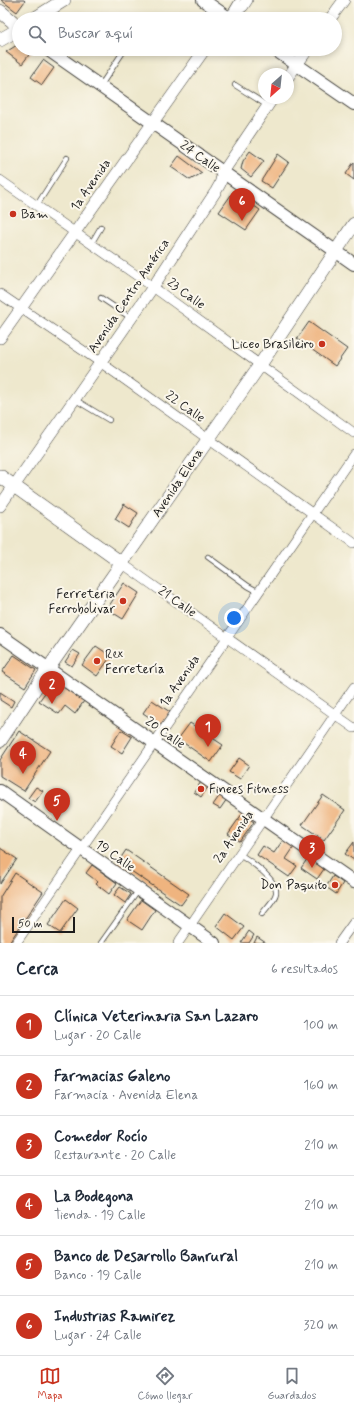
<!DOCTYPE html>
<html lang="es">
<meta charset="utf-8">
<style>
body{margin:0;font-family:Mynerve,sans-serif;background:#f6f6f7;color:#1f2937}
.compass{position:absolute;left:258px;top:68px;width:36px;height:36px;border-radius:50%;background:#fff;box-shadow:0 2px 6px #0003;rotate:207deg}
.scale{position:absolute;left:12px;bottom:10px;width:63px;box-sizing:border-box;padding-left:4px;border:2px solid #1c1c1c;border-top:0;font-size:11px;line-height:14px;white-space:nowrap;color:#1c1c1c;-webkit-text-stroke:3px #fbf7ec;paint-order:stroke}
.you{position:absolute;left:234px;top:618px;width:14px;height:14px;margin:-10px;border:3px solid #fff;border-radius:50%;background:#1a73e8;box-shadow:0 0 0 6px #1a73e833}
.badge{display:grid;place-items:center;width:26px;height:26px;border-radius:50%;background:#c8321e;color:#fff;font-size:13px;font-weight:700}
.pin{position:absolute;translate:-50% -33px;filter:drop-shadow(0 1px 2px #0008)}
.pin::after{content:'';position:absolute;top:21px;width:14px;height:12px;background:inherit;clip-path:polygon(0 0,100% 0,50% 100%)}
.list{margin:0;padding:0;list-style:none}
h2{display:flex;justify-content:space-between;align-items:center;height:52px;margin:0;padding:0 16px;font-size:17px}
h2 small{font-size:13px;font-weight:400;color:#747a83}
.list li{display:grid;grid-template-columns:26px 1fr auto;gap:12px;align-items:center;box-sizing:border-box;height:60px;padding:0 16px;border-top:1px solid #e0e1e3}
.list b{display:block;font-size:15px;white-space:nowrap}
.list p{margin:0;font-size:13px;white-space:nowrap;color:#747a83}
.list em{font-size:13px;font-style:normal;color:#747a83}
.icon{flex:none;width:22px;height:22px;fill:none;stroke:currentColor;stroke-width:2;stroke-linecap:round;stroke-linejoin:round}
.map{position:relative;flex:none;width:354px;height:943px;overflow:hidden}
.search{position:absolute;background:#fff;box-shadow:0 2px 6px #0003;left:12px;right:12px;top:12px;height:44px;display:flex;align-items:center;gap:10px;box-sizing:border-box;padding:0 14px;border-radius:22px;color:#747a83;font-size:15px}
.sheet{height:412px;background:#fff}
nav{display:flex;justify-content:space-around;align-items:center;box-sizing:border-box;height:56px;border-top:1px solid #e0e1e3;background:#fff;font-size:11px;color:#747a83}
nav a{display:grid;justify-items:center;gap:2px}
nav .on{color:#c8321e}
.map>svg:first-child{display:block}
</style>
<div class="map">
<svg width="354" height="943" viewBox="0 0 354 943">
<rect width="100%" height="100%" fill="#fbf7ec"/>
<filter id="ink" filterUnits="userSpaceOnUse"><feTurbulence type="fractalNoise" baseFrequency=".025" numOctaves="2"/><feDisplacementMap in="SourceGraphic" scale="8" xChannelSelector="R" yChannelSelector="G"/><feConvolveMatrix kernelMatrix="1 2 1 2 8 2 1 2 1" color-interpolation-filters="sRGB"/></filter>
<filter id="wash" filterUnits="userSpaceOnUse"><feTurbulence type="fractalNoise" baseFrequency=".012" numOctaves="4" result="noise"/><feDisplacementMap in="SourceGraphic" scale="16" xChannelSelector="R" yChannelSelector="G"/><feGaussianBlur stdDeviation="0.9" result="paint"/><feColorMatrix in="noise" values="0 0 0 0 0 0 0 0 0 0 0 0 0 0 0 0 0 1.4 0 .05"/><feComposite in="paint" operator="in"/></filter>
<g filter="url(#wash)">
<rect width="100%" height="100%" fill="#eee8cd"/>
<g id="blocks">
<path fill="#efb47f" d="M1 0H24L25 1 17 12Z
M17 45 19 46V49H30L32 51 22 64 6 52Z
M43 60 54 68 42 85 31 77Z
M250 151 264 161 251 177 241 169 243 161Z
M278 154 289 162 272 188 261 181Z
M179 156 202 173 190 180 171 167Z
M354 162V180L346 174Z
M231 195H238L260 210 246 230 219 212Z
M309 322 347 349 335 366 297 339Z
M124 504 138 513 129 528 115 519Z
M124 583 139 593 123 619 107 609Z
M96 646 111 656 97 676 82 665Z
M73 650 80 654 72 666 65 662Z
M14 655 36 670 25 687 2 672Z
M60 685 84 701 75 714 65 706 59 714 39 701 50 686Z
M0 692 14 701 11 707 0 700Z
M152 700 170 712 161 725 143 713Z
M190 723 223 745 211 762 178 739Z
M121 730 132 737 122 753 111 746Z
M19 731 50 751 24 791 0 776V760Z
M239 758 249 765 240 779 229 772Z
M201 782 208 787 201 797 194 792Z
M36 787 43 791 35 802 28 798Z
M220 795 227 799 220 809 213 805Z
M323 795 345 810 324 840 302 825Z
M242 814 254 822 240 842 228 834Z
M283 840 294 847 286 859 297 866 289 877 257 855 263 846 274 853Z
M354 842V860L345 854Z
M0 848 17 859 0 884Z
M126 850 189 894 181 905 118 862Z
M308 858 324 869 317 879 301 868Z
M92 865 117 883 109 894 96 884 98 882 86 873Z
M15 873 43 892 9 943H0V897Z
M333 876 343 883 336 894 326 887Z
M120 887 131 894 125 903 114 895Z
M66 899 78 908 60 933 48 925Z
M141 900 155 910 142 930 127 920Z
M225 913 244 927 234 940 216 926Z
M249 931 254 935 249 943H241Z
M257 937 266 943H254Z"/>
</g>
</g>
<g filter="url(#ink)">
<use href="#blocks" fill-opacity="0" stroke="#3c3b37" stroke-width="1"/>
<g fill="none" stroke-linecap="round" stroke-linejoin="round">
<g stroke="#3c3b37" stroke-width="6">
<path id="service" d="M232 10 238 0
M101 85 125 49
M235 85 268 106
M37 205 67 158
M91 244 101 227
M101 298 131 318
M74 399 109 420
M208 557 248 586 259 592
M238 853C249 860 278 880 276 893 275 900 266 908 262 914
M101 943 138 891"/>
</g>
<g stroke="#3c3b37" stroke-width="10">
<path id="minor" d="M0 180 153 287 354 433
M0 294 100 362 354 543
M123 564 354 728
M16 943 354 454
M178 943 354 687
M339 943 354 922"/>
</g>
<g stroke="#3c3b37" stroke-width="12">
<path id="tertiary" d="M226 19 243 6 247 0
M330 19 344 0
M288 77 308 49
M0 338 205 49
M0 506 153 287 216 191 220 184 223 172 273 98"/>
</g>
<g stroke="#3c3b37" stroke-width="14">
<path id="secondary" d="M203 0 230 19
M47 49 354 264
M274 49 354 104
M0 635 354 882
M0 791 214 943"/>
</g>
<g stroke="#3c3b37" stroke-width="14">
<path id="primary" d="M0 11 12 21 19 29
M34 19 64 0
M0 40 19 29
M0 476 123 564
M0 741 48 669 260 365 354 224"/>
</g>
<use href="#service" stroke="#fff" stroke-width="4.5"/>
<use href="#minor" stroke="#fff" stroke-width="9"/>
<use href="#tertiary" stroke="#fff" stroke-width="11"/>
<use href="#secondary" stroke="#fff" stroke-width="12"/>
<use href="#primary" stroke="#fff" stroke-width="13"/>
</g>
</g>
<g fill="#c8321e" stroke="#fbf7ec" stroke-width="1.5">
<circle cx="13" cy="214" r="4"/>
<circle cx="322" cy="344" r="4"/>
<circle cx="123" cy="601" r="4"/>
<circle cx="97" cy="661" r="4"/>
<circle cx="201" cy="789" r="4"/>
<circle cx="335" cy="885" r="4"/>
</g>
<g text-anchor="middle" dominant-baseline="central" stroke-width="4" stroke-linejoin="round" paint-order="stroke">
<g font-size="13" fill="#1c1c1c" stroke="#fbf7ec">
<text transform="translate(200 157) rotate(35)">24 Calle</text>
<text transform="translate(91 185) rotate(-55)">1a Avenida</text>
<text transform="translate(186 294) rotate(36)">23 Calle</text>
<text transform="translate(129 296) rotate(-56)">Avenida Centro América</text>
<text transform="translate(185 407) rotate(35)">22 Calle</text>
<text transform="translate(178 483) rotate(-56)">Avenida Elena</text>
<text transform="translate(177 602) rotate(35)">21 Calle</text>
<text transform="translate(180 681) rotate(-55)">1a Avenida</text>
<text transform="translate(165 733) rotate(35)">20 Calle</text>
<text transform="translate(234 837) rotate(-56)">2a Avenida</text>
<text transform="translate(115 856) rotate(35)">19 Calle</text>
</g>
<g font-size="13" fill="#1c1c1c" stroke="#fbf7ec" text-anchor="start">
<text x="21" y="214">Bam</text>
<text x="314" y="344" text-anchor="end">Liceo Brasileiro</text>
<text x="115" y="594" text-anchor="end">Ferreteria<tspan x="115" dy="15">Ferrobolivar</tspan></text>
<text x="105" y="654">Rex<tspan x="105" dy="15">Ferretería</tspan></text>
<text x="209" y="789">Finees Fitness</text>
<text x="327" y="885" text-anchor="end">Don Paquito</text>
</g>
</g>
</svg>
<svg class="compass" viewBox="-18 -18 36 36"><path d="M0-13l5 13h-10z" fill="#e53935"/><path d="M0 13l5-13h-10z" fill="#747a83"/></svg>
<div class="scale">50 m</div>
<div class="you"></div>
<div class="pin badge" style="left:208px;top:747px">1</div>
<div class="pin badge" style="left:52px;top:704px">2</div>
<div class="pin badge" style="left:312px;top:868px">3</div>
<div class="pin badge" style="left:23px;top:774px">4</div>
<div class="pin badge" style="left:57px;top:821px">5</div>
<div class="pin badge" style="left:242px;top:221px">6</div>
<div class="search"><svg class="icon" aria-label="search" viewBox="0 0 24 24"><circle cx="10" cy="10" r="6"/><path d="M15 15l6 6"/></svg>Buscar aquí</div>
</div>
<section class="sheet">
<h2>Cerca<small>6 resultados</small></h2>
<ul class="list">
<li><span class="badge">1</span><div><b>Clínica Veterinaria San Lazaro</b><p>Lugar · 20 Calle</p></div><em>100 m</em></li>
<li><span class="badge">2</span><div><b>Farmacias Galeno</b><p>Farmacia · Avenida Elena</p></div><em>160 m</em></li>
<li><span class="badge">3</span><div><b>Comedor Rocío</b><p>Restaurante · 20 Calle</p></div><em>210 m</em></li>
<li><span class="badge">4</span><div><b>La Bodegona</b><p>Tienda · 19 Calle</p></div><em>210 m</em></li>
<li><span class="badge">5</span><div><b>Banco de Desarrollo Banrural</b><p>Banco · 19 Calle</p></div><em>210 m</em></li>
<li><span class="badge">6</span><div><b>Industrias Ramirez</b><p>Lugar · 24 Calle</p></div><em>320 m</em></li>
</ul>
</section>
<nav>
<a class="on"><svg class="icon" aria-label="map" viewBox="0 0 24 24"><path d="M3 6l6-2 6 2 6-2v14l-6 2-6-2-6 2zM9 4v14M15 6v14"/></svg>Mapa</a>
<a><svg class="icon" aria-label="directions" viewBox="0 0 24 24"><path d="M12 3l9 9-9 9-9-9zM9 14v-3h6M13 9l2 2-2 2"/></svg>Cómo llegar</a>
<a><svg class="icon" aria-label="saved" viewBox="0 0 24 24"><path d="M7 4h10v16l-5-4-5 4z"/></svg>Guardados</a>
</nav>
